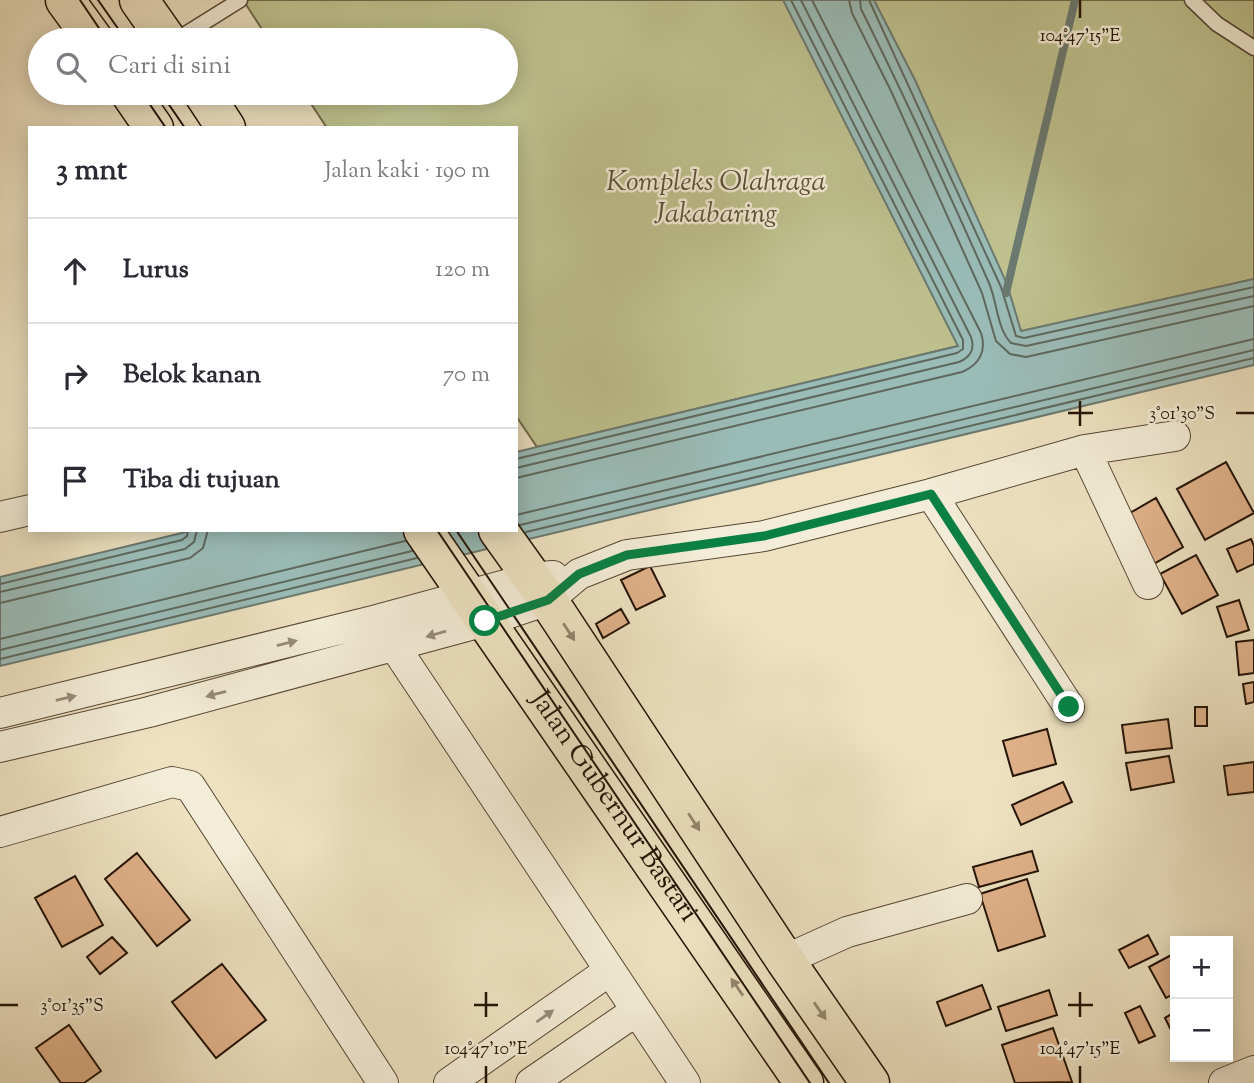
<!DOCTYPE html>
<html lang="id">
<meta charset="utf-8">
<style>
body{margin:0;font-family:"Sorts Mill Goudy",serif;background:#f7f7f7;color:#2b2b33}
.controls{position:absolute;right:21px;bottom:21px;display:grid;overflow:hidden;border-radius:0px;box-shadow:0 4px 18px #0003}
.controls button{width:63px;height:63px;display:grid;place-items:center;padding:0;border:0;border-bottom:2px solid #e1e1e2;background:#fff;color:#2b2b33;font:35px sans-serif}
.stop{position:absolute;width:21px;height:21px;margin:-16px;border:5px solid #0b8043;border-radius:50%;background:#fff}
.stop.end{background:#0b8043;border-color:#fff;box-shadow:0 2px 7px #0008}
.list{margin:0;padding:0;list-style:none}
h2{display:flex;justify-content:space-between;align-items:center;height:91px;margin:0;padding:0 28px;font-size:30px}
h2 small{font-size:23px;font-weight:400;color:#7c7c81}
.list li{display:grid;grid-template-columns:46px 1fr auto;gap:21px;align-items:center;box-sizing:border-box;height:105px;padding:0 28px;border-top:2px solid #e1e1e2}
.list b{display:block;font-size:26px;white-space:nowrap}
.list em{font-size:23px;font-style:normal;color:#7c7c81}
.icon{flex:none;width:38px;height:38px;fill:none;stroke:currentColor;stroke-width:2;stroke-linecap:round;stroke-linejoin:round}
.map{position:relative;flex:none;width:1254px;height:1083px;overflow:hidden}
.search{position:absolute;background:#fff;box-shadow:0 4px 18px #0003;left:28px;top:28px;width:490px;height:77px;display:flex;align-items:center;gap:18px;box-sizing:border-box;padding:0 24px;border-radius:38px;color:#7c7c81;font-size:26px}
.panel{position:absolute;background:#fff;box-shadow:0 4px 18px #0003;left:28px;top:126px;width:490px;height:406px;border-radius:0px}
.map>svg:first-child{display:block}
</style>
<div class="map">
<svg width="1254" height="1083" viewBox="0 0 1254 1083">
<rect width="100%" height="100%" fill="#ede1c0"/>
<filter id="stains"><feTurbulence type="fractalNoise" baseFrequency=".00286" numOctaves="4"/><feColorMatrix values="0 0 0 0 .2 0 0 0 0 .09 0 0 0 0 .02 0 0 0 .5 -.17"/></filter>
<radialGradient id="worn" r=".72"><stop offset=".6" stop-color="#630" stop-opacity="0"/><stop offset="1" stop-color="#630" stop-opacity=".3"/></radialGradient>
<path fill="#bec18e" stroke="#716a4a" stroke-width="2" d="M243 0H1254V279L958 346 537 447 516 416V128H327L304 93H506V40H269Z"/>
<path fill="#9abcb7" stroke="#6b7970" stroke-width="2" d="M783 0H874L915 80 1007 284 1021 331 1254 279V365L0 666V577L194 530H516V452L958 346Z"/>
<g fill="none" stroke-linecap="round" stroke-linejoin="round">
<path stroke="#5f685e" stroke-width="2" d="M849 0 852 13 891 91 982 293 996 341 1010 354 1026 357 1254 306
M860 0 861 9C906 99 948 191 989 283 997 301 997 329 1011 343L1026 346 1254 296
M869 0 1001 287 1016 336 1024 338 1254 287
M516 459 957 353 963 349V340L791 0
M516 468 959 362C971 357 975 348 971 337L801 0
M516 478 962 372C979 365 987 351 981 333L812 0
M516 515 1254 339
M520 525 1254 350
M526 532 1254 358
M0 584 182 540 187 536 188 530
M0 592 185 549 194 542 197 530
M0 603 190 558 203 548 208 530
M0 639 405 541
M0 650 412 551
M0 659 417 558"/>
<path stroke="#6b7970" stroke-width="8" d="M1006 293 1075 0"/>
</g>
<path fill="#e0b189" stroke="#241406" stroke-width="2" d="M1226 462 1254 513 1205 540 1177 489Z
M1156 498 1183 547 1150 566 1123 517Z
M1251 539 1254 546V564L1237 572 1227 549Z
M1196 555 1218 595 1182 614 1160 574Z
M650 566 665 596 636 610 621 580Z
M1239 600 1249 630 1227 637 1217 607Z
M621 609 629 623 603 638 596 624Z
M1254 640V673L1239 675 1236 642Z
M1254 682V702L1246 704 1243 684Z
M1195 707H1207V726H1195Z
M1168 719 1172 748 1126 753 1122 725Z
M1047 729 1056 764 1013 776 1003 741Z
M1169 756 1174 782 1131 790 1126 763Z
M1254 762V792L1228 795 1224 766Z
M1063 782 1072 802 1021 825 1012 805Z
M1032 851 1038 871 979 887 973 867Z
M137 853 190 920 157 946 105 879Z
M75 876 103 925 62 947 35 898Z
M1027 879 1045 936 998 951 980 894Z
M1148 935 1158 954 1129 968 1119 950Z
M112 937 127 953 100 974 87 957Z
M1175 953V993L1166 998 1149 967Z
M222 964 266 1020 216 1058 172 1002Z
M982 985 991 1009 946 1026 937 1002Z
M1049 990 1057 1015 1006 1031 998 1007Z
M1140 1006 1155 1036 1139 1043 1125 1013Z
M1175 1012V1038L1165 1018Z
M69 1025 101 1071 84 1083H61L36 1048Z
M1053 1028 1072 1082 1015 1083 1002 1045Z"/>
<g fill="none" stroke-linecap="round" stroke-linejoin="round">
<g stroke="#564734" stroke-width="17">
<path id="service" d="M1192 0 1217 24 1254 48
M176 40 240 0"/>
</g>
<g stroke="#564734" stroke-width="32">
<path id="minor" d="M1085 450 1148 584
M931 494 1085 450 1175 436
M0 517 30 510
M385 632 685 1083
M0 713 377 620 531 578 553 576
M0 747 149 712 485 621 548 600 579 574 627 555 764 536 931 494 1069 707
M0 832 172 782 190 786 383 1083
M785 960 847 932 967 899
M449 1083 609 971
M531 1083 636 1011
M1224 1083 1254 1071"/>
</g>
<g stroke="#241406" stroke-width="41">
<g id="trunk">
<path d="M65 0 94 40"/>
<path d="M139 0 167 40"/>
<path d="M130 93 154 128"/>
<path d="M203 93 226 128"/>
<path id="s1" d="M423 530 804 1083"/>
<path d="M498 530 548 600 785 960 870 1083"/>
</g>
</g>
<use href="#service" stroke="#f3ecd6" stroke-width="14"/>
<use href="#minor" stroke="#f3ecd6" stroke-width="30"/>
<use href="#trunk" stroke="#ede1c0" stroke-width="38"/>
<path stroke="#241406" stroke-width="2" d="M80 0 107 40
M98 0 126 40
M142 93 166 128
M161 93 185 128
M437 530 810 1083
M456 530 829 1083"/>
</g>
<defs><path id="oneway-solid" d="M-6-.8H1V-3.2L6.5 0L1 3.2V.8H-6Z" transform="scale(1.75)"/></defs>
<g fill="#93856c">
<use href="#oneway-solid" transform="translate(569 632) rotate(57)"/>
<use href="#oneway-solid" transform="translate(694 822) rotate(57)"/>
<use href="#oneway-solid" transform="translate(737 987) rotate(-125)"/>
<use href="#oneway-solid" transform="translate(820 1011) rotate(55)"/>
</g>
<g fill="#968b78">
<use href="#oneway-solid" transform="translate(436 634) rotate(164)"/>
<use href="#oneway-solid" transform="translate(287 643) rotate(-14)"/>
<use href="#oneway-solid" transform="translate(216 694) rotate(165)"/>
<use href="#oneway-solid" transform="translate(66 698) rotate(-13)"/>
<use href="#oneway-solid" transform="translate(545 1016) rotate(-35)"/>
</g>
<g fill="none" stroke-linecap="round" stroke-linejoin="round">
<path stroke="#0b8043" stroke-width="9" d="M485 621 548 600 579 574 627 555 764 536 931 494 1069 707"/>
</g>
<path fill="none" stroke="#241406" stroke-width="2.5" d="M1080 0V18M1080 401V426M1068 413H1093M1236 413H1254M486 992V1017M1080 992V1017M0 1005H18M474 1005H498M1068 1005H1093M486 1066V1083M1080 1066V1083"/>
<g text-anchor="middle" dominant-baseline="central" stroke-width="5" stroke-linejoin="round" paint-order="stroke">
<g font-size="28" font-style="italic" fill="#5a5136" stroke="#f3ecd6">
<text x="716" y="183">Kompleks Olahraga<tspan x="716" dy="32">Jakabaring</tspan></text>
</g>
<g font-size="28" fill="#241406" stroke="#f3ecd6">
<text stroke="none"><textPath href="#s1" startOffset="336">Jalan Gubernur Bastari</textPath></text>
</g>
</g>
<g font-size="18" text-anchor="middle" fill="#241406" stroke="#f3ecd6" stroke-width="5" stroke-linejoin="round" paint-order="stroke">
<text x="1080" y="41">104°47'15"E</text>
<text x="1182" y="419">3°01'30"S</text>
<text x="72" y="1011">3°01'35"S</text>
<text x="486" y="1054">104°47'10"E</text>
<text x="1080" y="1054">104°47'15"E</text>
</g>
<rect width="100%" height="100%" filter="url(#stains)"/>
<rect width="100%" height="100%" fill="url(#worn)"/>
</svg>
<div class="controls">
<button>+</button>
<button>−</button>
</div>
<div class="stop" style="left:485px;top:621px"></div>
<div class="stop end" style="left:1069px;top:707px"></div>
<div class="search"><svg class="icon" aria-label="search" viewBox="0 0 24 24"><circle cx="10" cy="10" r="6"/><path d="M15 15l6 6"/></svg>Cari di sini</div>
<section class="panel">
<h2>3 mnt<small>Jalan kaki · 190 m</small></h2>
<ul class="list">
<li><svg class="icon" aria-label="ahead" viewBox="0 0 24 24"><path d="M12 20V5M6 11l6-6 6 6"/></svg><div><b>Lurus</b></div><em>120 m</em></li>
<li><svg class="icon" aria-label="right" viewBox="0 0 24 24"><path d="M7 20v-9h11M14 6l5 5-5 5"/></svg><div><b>Belok kanan</b></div><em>70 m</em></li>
<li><svg class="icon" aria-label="arrive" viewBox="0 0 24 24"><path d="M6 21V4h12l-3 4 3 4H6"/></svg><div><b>Tiba di tujuan</b></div></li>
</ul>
</section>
</div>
